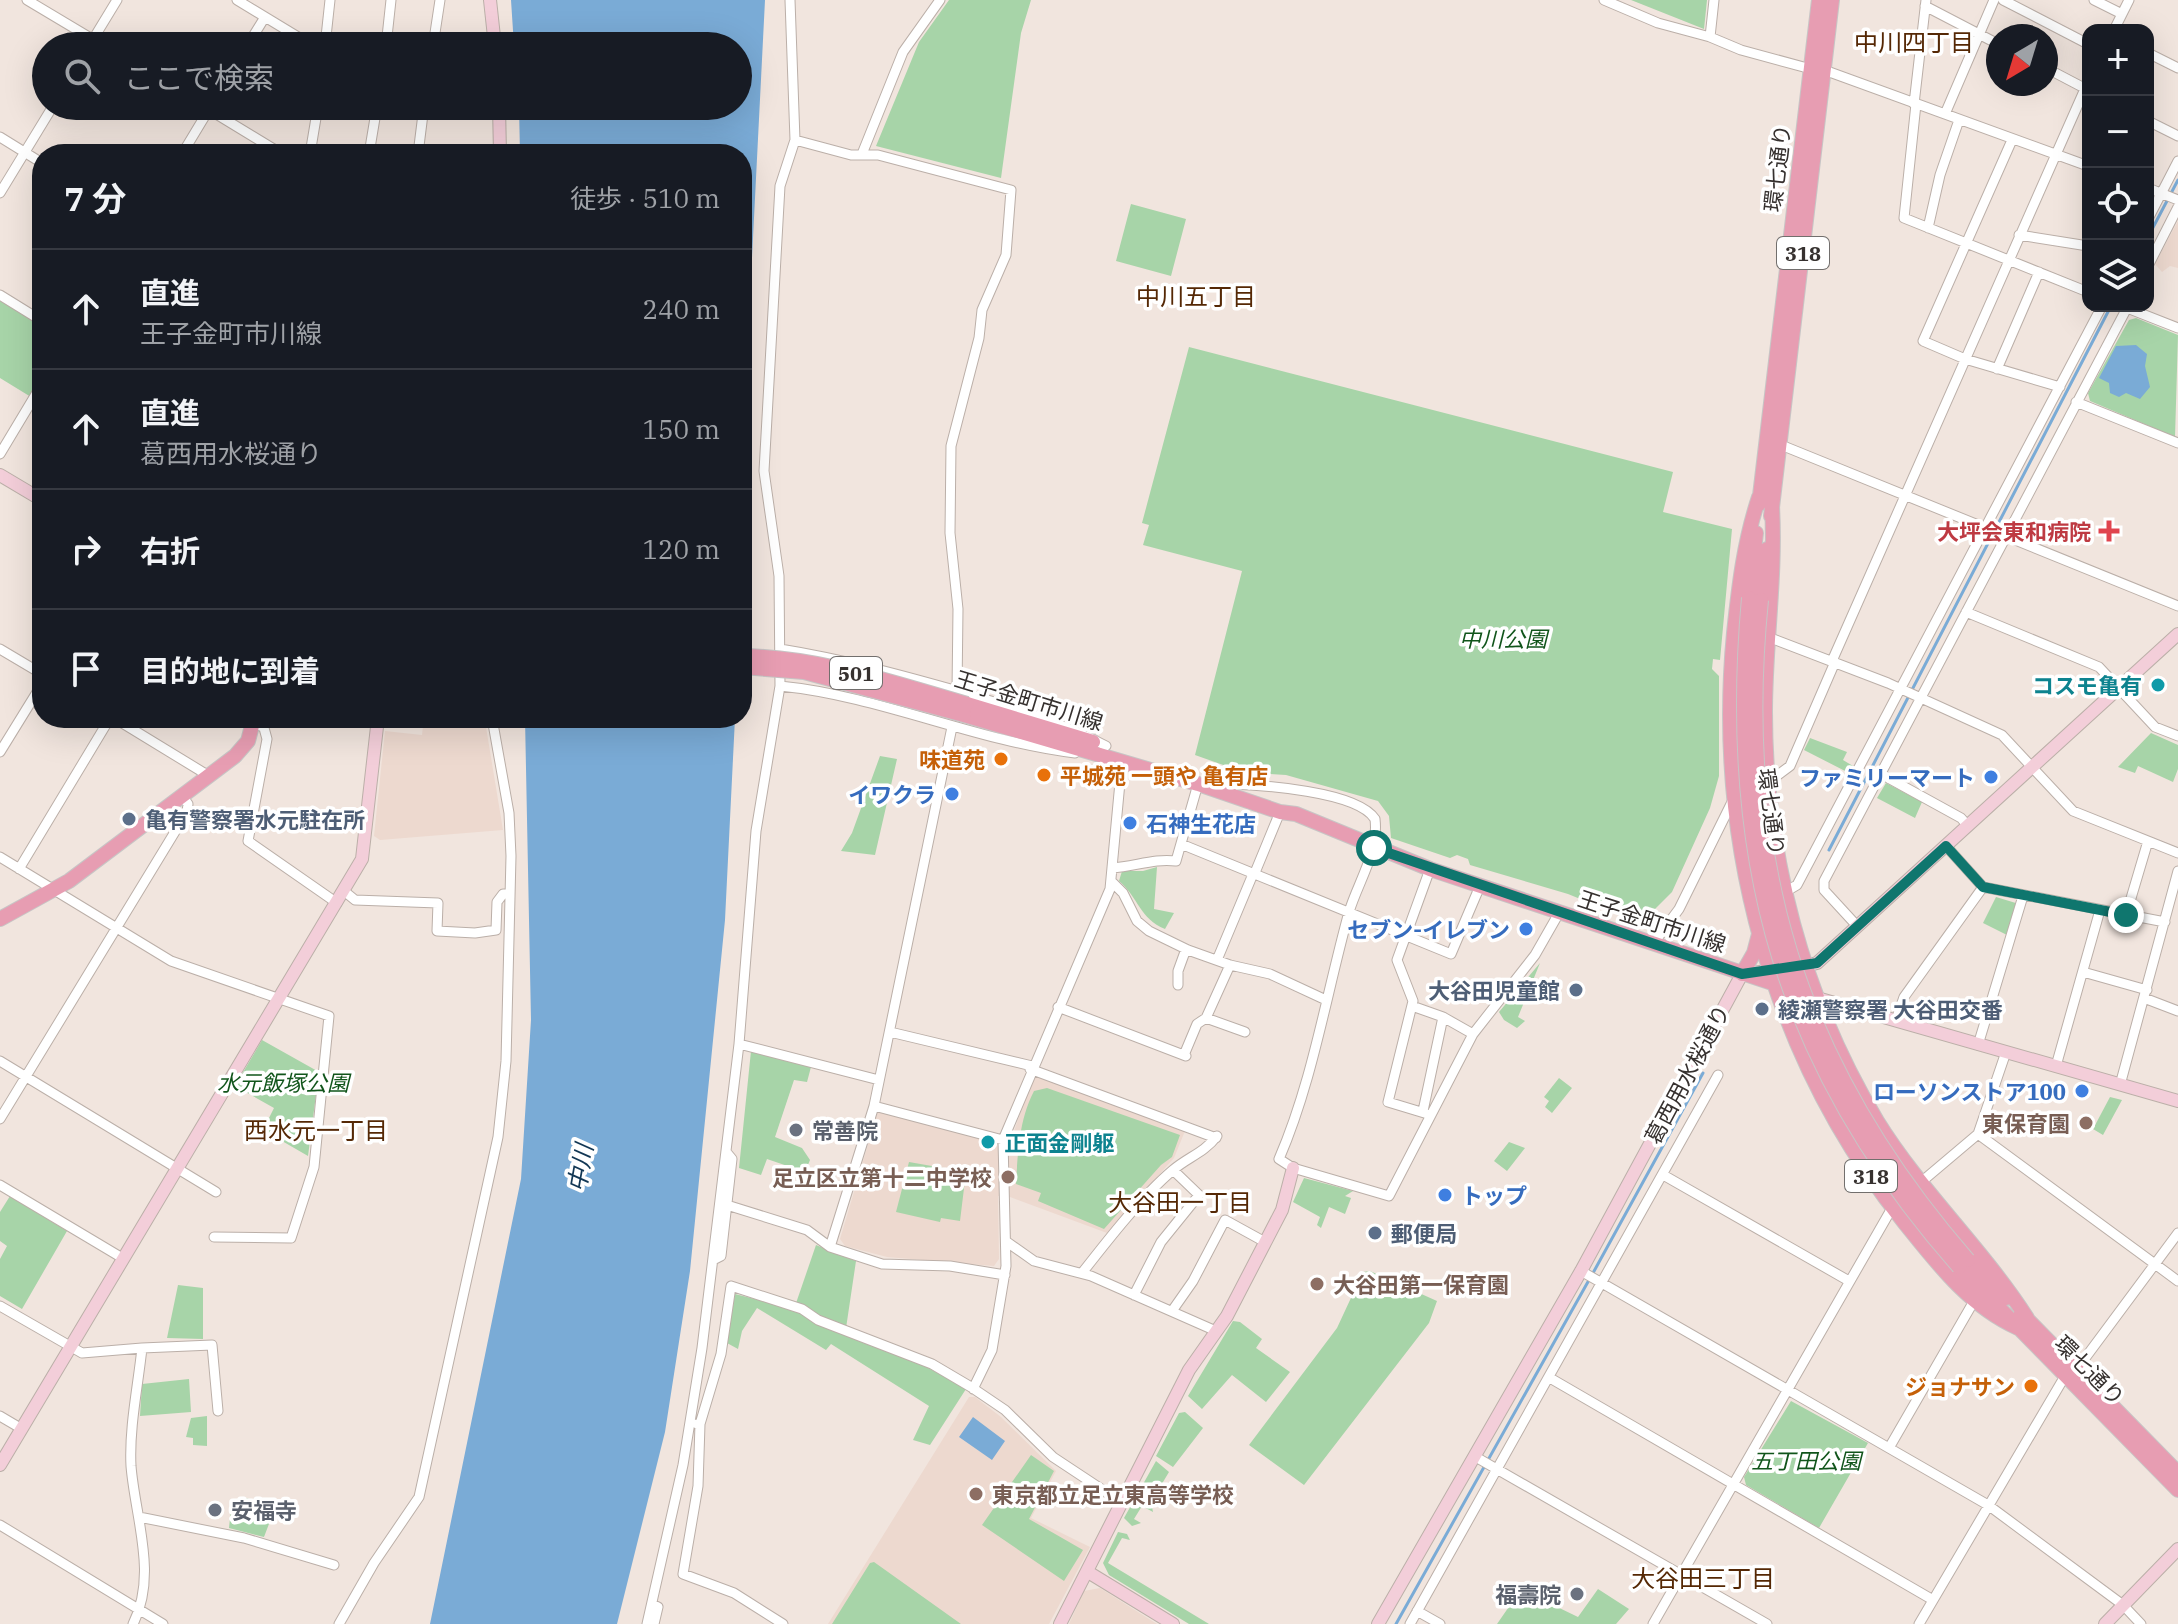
<!DOCTYPE html>
<html lang="ja">
<meta charset="utf-8">
<style>
body{margin:0;font-family:"IBM Plex Serif","Noto Sans JP",serif;background:#20242c;color:#f1f3f6}
.controls{position:absolute;right:24px;top:24px;display:grid;overflow:hidden;border-radius:16px;box-shadow:0 8px 32px #0002}
.controls button{width:72px;height:72px;display:grid;place-items:center;padding:0;border:0;border-bottom:2px solid #363941;background:#171b24;color:#f1f3f6;font:40px sans-serif}
.compass{position:absolute;left:1986px;top:24px;width:72px;height:72px;border-radius:50%;background:#171b24;box-shadow:0 8px 32px #0002;rotate:218deg}
.stop{position:absolute;width:24px;height:24px;margin:-18px;border:6px solid #0f766e;border-radius:50%;background:#fff}
.stop.end{background:#0f766e;border-color:#fff;box-shadow:0 2px 8px #0008}
.list{margin:0;padding:0;list-style:none}
h2{display:flex;justify-content:space-between;align-items:center;height:104px;margin:0;padding:0 32px;font-size:34px}
h2 small{font-size:26px;font-weight:400;color:#9ea1a6}
.list li{display:grid;grid-template-columns:52px 1fr auto;gap:24px;align-items:center;box-sizing:border-box;height:120px;padding:0 32px;border-top:2px solid #363941}
.list b{display:block;font-size:30px;white-space:nowrap}
.list p{margin:0;font-size:26px;white-space:nowrap;color:#9ea1a6}
.list em{font-size:26px;font-style:normal;color:#9ea1a6}
.icon{flex:none;width:44px;height:44px;fill:none;stroke:currentColor;stroke-width:2;stroke-linecap:round;stroke-linejoin:round}
.map{position:relative;flex:none;width:2178px;height:1624px;overflow:hidden}
.search{position:absolute;background:#171b24;box-shadow:0 8px 32px #0002;left:32px;top:32px;width:720px;height:88px;display:flex;align-items:center;gap:20px;box-sizing:border-box;padding:0 28px;border-radius:44px;color:#9ea1a6;font-size:30px}
.panel{position:absolute;background:#171b24;box-shadow:0 8px 32px #0002;left:32px;top:144px;width:720px;height:584px;border-radius:32px}
.map>svg:first-child{display:block}
</style>
<div class="map">
<svg width="2178" height="1624" viewBox="0 0 2178 1624">
<rect width="100%" height="100%" fill="#f1e5de"/>
<path fill="#edd9cf" d="M2178 221V268L2170 266 2162 272 2155 264Z
M424 718H481L485 721 503 830 380 840 374 836 385 731 422 735Z
M1037 1077 1185 1131 1174 1158 1107 1233 1010 1197 998 1196 999 1259 994 1266 887 1257 845 1246 840 1239 878 1111 1010 1143 1032 1079Z
M969 1397H975L1001 1417 1056 1471 1031 1518 1090 1547 1049 1624H828Z
M1100 1588 1157 1624H1069L1084 1591Z"/>
<path fill="#a7d4a8" d="M949 0H1031L1021 33 1001 178 876 146 919 42Z
M1631 0H1707L1704 29Z
M1131 204 1186 219 1171 276 1116 261Z
M0 300 42 326V379L31 397 0 378Z
M2136 318 2178 335 2175 437 2090 401 2088 393 2129 320Z
M1189 347 1673 472 1663 512 1732 529 1720 660 1713 659 1712 669 1719 676V776L1710 808 1672 892 1645 919 1627 918 1568 894 1470 865 1468 859 1457 855 1450 858 1391 838 1389 816 1378 801 1286 775 1243 772 1195 755 1242 571 1143 545 1149 525 1142 523Z
M2151 733 2178 745V769L2173 782 2138 766 2135 773 2118 767Z
M1810 738 1847 752 1843 760 1853 766 1849 773 1804 750Z
M880 756 897 759 875 855 841 851 852 833Z
M1886 783 1922 802 1915 818 1877 798Z
M1157 867 1154 909 1174 913 1165 929C1140 919 1138 897 1119 881L1122 871H1143Z
M1996 897 2019 904 2007 935 1983 923Z
M1540 963 1518 1017 1525 1021 1517 1028 1504 1020 1499 1012Z
M262 1040 319 1072 308 1156 263 1130 274 1108 235 1086Z
M751 1051 811 1067 807 1082 794 1080 775 1137 802 1148 810 1160 805 1172 767 1159 761 1175 739 1168Z
M1559 1078 1572 1088 1552 1113 1545 1107 1549 1101 1544 1097Z
M1047 1088 1180 1135 1172 1157 1161 1165 1104 1229 1038 1201 1041 1193 1016 1184C1018 1151 1019 1120 1034 1091Z
M2110 1097 2122 1100 2103 1135 2093 1129Z
M1509 1142 1525 1148 1507 1171 1494 1161Z
M909 1162 966 1172 960 1221 941 1218 940 1222 896 1212Z
M1304 1178 1353 1191 1345 1196 1351 1198 1345 1214 1329 1207 1321 1228 1317 1225 1320 1217 1293 1202Z
M10 1196 67 1231 22 1309 0 1296V1259L7 1246 0 1241V1212Z
M816 1245 856 1261 845 1335 925 1366 966 1389 930 1445 913 1440 929 1406 831 1344 826 1350 757 1308 742 1331 738 1349 727 1343 735 1294 794 1309Z
M1370 1271 1437 1301 1429 1323 1304 1485 1249 1445 1337 1328 1363 1272Z
M178 1285 203 1288V1339L167 1338Z
M1233 1321 1240 1322 1262 1339 1256 1348 1290 1372 1266 1402 1232 1375 1202 1409 1188 1396Z
M189 1379 191 1412 140 1416 142 1384Z
M1791 1401 1868 1443 1819 1528 1746 1485 1744 1477Z
M1185 1412 1203 1428 1173 1467 1156 1456 1179 1413Z
M207 1416V1446L193 1445V1438L186 1437 191 1418Z
M1031 1455 1054 1471 1029 1519 1083 1550 1064 1581 982 1525Z
M1156 1461 1169 1472 1151 1502 1153 1512 1142 1506 1134 1519 1141 1523 1132 1526 1124 1518Z
M246 1498 275 1508 264 1537 229 1528 232 1500 245 1502Z
M1118 1532 1127 1534 1130 1540 1122 1538 1108 1563 1209 1624H1189L1109 1575 1103 1563Z
M874 1562 961 1624H832L870 1563Z
M1524 1585 1547 1602 1578 1617 1598 1589 1629 1609 1616 1624H1497Z"/>
<path fill="#7aabd6" d="M511 0H765L742 456V154H520L519 106H738V46H514Z
M2136 345 2147 354 2145 366 2150 387 2140 399 2126 393 2119 397 2110 393 2109 383 2099 378 2116 346Z
M525 718H735L725 920 690 1271 665 1432 617 1624H430L521 1179 531 1020Z
M973 1417 1005 1441 992 1460 959 1437Z"/>
<g fill="none" stroke-linecap="round" stroke-linejoin="round">
<path stroke="#7aabd6" stroke-width="3" d="M2148 237 2178 180
M1829 850 2111 306
M1593 1273 1703 1073
M1396 1624 1589 1280"/>
<g stroke="#bbafa8" stroke-width="11">
<path id="street" d="M27 0 104 46
M237 0 313 46
M1604 0 1658 23 1710 37
M1714 0 1710 37 1741 50 1811 69
M2003 0 2088 44
M2094 0 2122 14
M1925 6 1998 44
M2114 30 2129 0
M89 46 117 0
M247 46 265 17
M325 46 330 0
M364 46 387 41 422 46
M386 46 391 0
M433 46 440 0
M2148 53 2178 68
M2046 68 2088 90
M1824 70 2088 166
M1914 104 1926 0
M1916 104 1904 218 2088 292
M203 106 282 154
M1945 114 1994 0
M2148 121 2178 136
M0 137 42 163
M795 140 851 155H878L1011 190 1006 255 982 310 979 338 951 446 950 533 958 609 957 691
M2012 140 1923 341 1965 359 2060 387
M182 154 211 106
M310 154 318 106
M369 154 377 106
M418 154 424 106
M862 154 903 52 940 0
M2148 188 2178 200
M0 193 53 106
M2148 219 2178 161
M1928 228 1940 175 1959 120
M2019 235 2088 246
M2148 266 2178 207
M0 295 42 321
M2122 306 2178 328
M1997 369 2039 272
M2076 402 2178 443
M1781 445 2178 606
M0 454 42 384
M1966 612 2099 667 2155 727 2178 736
M1768 637 1888 683 2002 735 2073 811 2178 853
M0 649 42 674
M780 649C842 659 901 675 961 692 1011 707 1059 721 1106 746
M1832 661 2088 82
M780 686C881 696 975 741 1075 753
M114 718 209 776
M254 722 264 728 267 739 248 841 337 903
M0 752 42 684
M1881 774 1961 818 1968 826
M1767 783 1790 766 1835 662
M1228 784C1261 785 1357 791 1375 819 1379 852 1358 882 1349 912 1326 995 1313 1080 1279 1159L1293 1168 1389 1196 1473 1034 1535 955 1559 913
M1181 844 1451 954 1480 886
M1946 846 1983 887 2165 922
M0 857 171 961 329 1016 314 1167 291 1238 214 1237
M1112 868C1134 867 1154 858 1176 861L1198 784
M19 869 110 718
M1430 869 1397 960 1413 1001 1388 1102 1431 1115
M1254 875 1280 812
M1111 881 1123 893 1137 921 1149 931 1188 950 1230 965 1270 974 1326 1000
M344 891 355 900 438 903 437 931 475 933 496 930 497 902 503 894H508
M1785 892 1797 885 2102 306
M2126 915 2148 841
M1858 927 1824 890V881L2128 306
M1653 944 1679 909 1733 800
M1217 960 1253 874
M2083 972 2147 990
M1178 985V971L1186 949
M2144 998 2178 1011
M1412 1006 1443 1017 1423 1111
M1058 1007 1186 1056
M1443 1017 1473 1034
M1206 1018 1230 965
M1896 1020 1904 997 1983 887
M890 1032 1032 1066
M739 1044 879 1080
M1978 1045 2023 896
M1184 1055 1197 1024 1206 1018 1245 1032
M0 1061 216 1192
M2056 1066 2100 910
M1030 1069 1216 1138
M2120 1085 2178 871
M874 1106 1003 1140
M0 1119 187 812 188 804 182 796
M1978 1134 2178 1281
M1665 1176 1849 1281
M1920 1183 1978 1134 2006 1052
M0 1185 124 1259
M730 1206 807 1230 830 1247 882 1264 950 1266 1005 1275
M1007 1242 1034 1261 1091 1276 1216 1331
M830 1247 874 1106 952 727
M715 1259 721 1256 732 1159 727 1153
M1581 1271 1988 1505 2123 1605 2141 1624
M1082 1273C1107 1241 1142 1196 1173 1170 1188 1157 1204 1153 1217 1136
M1134 1295 1161 1242 1199 1195 1173 1170
M0 1306 82 1353 142 1348C138 1386 129 1428 131 1466 135 1517 158 1575 133 1624
M1172 1311 1193 1281 1225 1220 1265 1242
M142 1348 212 1345 218 1411
M2077 1369 2178 1233
M1550 1378 1933 1600
M973 1389 992 1350 1006 1266 1003 1140 1110 889 1122 761
M0 1416 22 1429
M697 1424H700L698 1486 683 1574 734 1593 783 1624
M700 1424 721 1354 731 1286 802 1309 818 1320 932 1364 971 1387 1005 1410 1053 1457 1121 1502
M1889 1448 1974 1301
M1474 1456 1767 1624
M139 1517 244 1538 334 1565
M0 1525 163 1624
M652 1604 658 1607 654 1624
M1417 1611 1440 1624
M339 1624 374 1563 419 1497 498 1137 506 1061 511 856 509 813 492 718
M647 1624 683 1465 702 1348 739 1044 756 831 780 686 779 576 764 471 780 186 795 140 790 0
M1410 1624 1718 1075
M1653 1624 1892 1208
M1919 1624 2065 1376"/>
</g>
<g stroke="#bbafa8" stroke-width="14">
<path id="secondary" d="M490 0 495 46
M499 106 500 154
M0 475 42 500
M1797 968 1817 963 2178 634
M1817 998 2178 1101
M0 1465 362 859 378 718
M1088 1572 1173 1624
M1060 1624 1189 1370 1227 1316 1282 1210 1293 1168
M1378 1624 1581 1271 1742 974 1779 970
M2105 1624 2178 1549"/>
</g>
<g stroke="#c7c5c5" stroke-width="16">
<path id="primary" d="M1759 497C1744 542 1739 586 1734 633 1714 841 1772 1058 1904 1222 1937 1263 1969 1306 2018 1328
M1759 504 1819 0
M1772 506C1776 576 1765 643 1765 712 1765 855 1803 998 1877 1121 1921 1192 1982 1248 2027 1318
M1771 516 1832 0
M1749 598 1756 533
M1761 600 1767 549
M967 704 1093 742
M964 715 1198 784 1280 812 1296 814 1430 869 1817 998
M0 919 69 881 235 756 248 741 254 718
M1742 974 1754 953 1759 934
M1968 1260 2006 1298
M1959 1267 2178 1490
M2021 1313 2178 1473"/>
</g>
<use href="#street" stroke="#fff" stroke-width="9"/>
<use href="#secondary" stroke="#f3ced9" stroke-width="12"/>
<use href="#primary" stroke="#e79db2" stroke-width="14"/>
<g stroke="#c7c5c5" stroke-width="16" stroke-linecap="butt">
<path id="primary-bridge" d="M1749 598C1725 861 1783 1068 1959 1267
M1761 600C1735 858 1797 1064 1968 1260
M742 656C819 657 894 683 967 704
M742 667 804 672 964 715"/>
</g>
<use href="#primary-bridge" stroke="#e79db2" stroke-width="14"/>
</g>
<g fill="none" stroke-linecap="round" stroke-linejoin="round">
<path stroke="#0f766e" stroke-width="10" d="M1374 848 1742 974 1817 963 1946 846 1983 887 2126 915"/>
</g>
<path fill="#e0444e" stroke="#fff" stroke-width="3" d="M2105 519h8v8h8v8h-8v8h-8v-8h-8v-8h8z"/>
<g fill="#0f9aa8" stroke="#fff" stroke-width="3">
<circle cx="2158" cy="685" r="8"/>
<circle cx="988" cy="1142" r="8"/>
</g>
<g fill="#e8710a" stroke="#fff" stroke-width="3">
<circle cx="1001" cy="759" r="8"/>
<circle cx="1044" cy="775" r="8"/>
<circle cx="2031" cy="1386" r="8"/>
</g>
<g fill="#3f7fe0" stroke="#fff" stroke-width="3">
<circle cx="1991" cy="777" r="8"/>
<circle cx="952" cy="794" r="8"/>
<circle cx="1130" cy="823" r="8"/>
<circle cx="1526" cy="929" r="8"/>
<circle cx="2082" cy="1091" r="8"/>
<circle cx="1445" cy="1195" r="8"/>
</g>
<g fill="#5c6f8a" stroke="#fff" stroke-width="3">
<circle cx="129" cy="819" r="8"/>
<circle cx="1576" cy="990" r="8"/>
<circle cx="1762" cy="1009" r="8"/>
<circle cx="1375" cy="1233" r="8"/>
</g>
<g fill="#8d6e63" stroke="#fff" stroke-width="3">
<circle cx="2086" cy="1123" r="8"/>
<circle cx="1008" cy="1177" r="8"/>
<circle cx="1317" cy="1284" r="8"/>
<circle cx="976" cy="1494" r="8"/>
</g>
<g fill="#6b7280" stroke="#fff" stroke-width="3">
<circle cx="796" cy="1130" r="8"/>
<circle cx="215" cy="1510" r="8"/>
<circle cx="1577" cy="1594" r="8"/>
</g>
<g text-anchor="middle" dominant-baseline="central" stroke-width="7" stroke-linejoin="round" paint-order="stroke">
<g fill="#fff" stroke="#726f6d" stroke-width="2">
<rect x="1777" y="237" width="52" height="32" rx="6"/>
<rect x="830" y="657" width="52" height="32" rx="6"/>
<rect x="1845" y="1160" width="52" height="32" rx="6"/>
</g>
<g font-size="20" font-weight="bold" fill="#36312f">
<text x="1803" y="253">318</text>
<text x="856" y="673">501</text>
<text x="1871" y="1176">318</text>
</g>
<g font-size="22" fill="#36312f" stroke="#fff">
<text transform="translate(1777 168) rotate(-83)">環七通り</text>
<text transform="translate(1029 700) rotate(17)">王子金町市川線</text>
<text transform="translate(1772 812) rotate(83)">環七通り</text>
<text transform="translate(1652 921) rotate(18)">王子金町市川線</text>
<text transform="translate(1687 1074) rotate(-62)">葛西用水桜通り</text>
<text transform="translate(2090 1370) rotate(45)">環七通り</text>
</g>
<g font-size="22" font-weight="bold" fill="#be3a42" stroke="#fff" text-anchor="end">
<text x="2091" y="531">大坪会東和病院</text>
</g>
<g font-size="22" font-style="italic" fill="#11551b" stroke="#fff">
<text x="1503" y="638">中川公園</text>
<text x="283" y="1082">水元飯塚公園</text>
<text x="1806" y="1460">五丁田公園</text>
</g>
<g font-size="22" font-weight="bold" fill="#0d838f" stroke="#fff" text-anchor="end">
<text x="2142" y="685">コスモ亀有</text>
<text x="1004" y="1142" text-anchor="start">正面金剛躯</text>
</g>
<g font-size="22" font-weight="bold" fill="#c56008" stroke="#fff" text-anchor="end">
<text x="985" y="759">味道苑</text>
<text x="1060" y="775" text-anchor="start">平城苑 一頭や 亀有店</text>
<text x="2015" y="1386">ジョナサン</text>
</g>
<g font-size="22" font-weight="bold" fill="#366cbe" stroke="#fff" text-anchor="end">
<text x="1975" y="777">ファミリーマート</text>
<text x="936" y="794">イワクラ</text>
<text x="1146" y="823" text-anchor="start">石神生花店</text>
<text x="1510" y="929">セブン-イレブン</text>
<text x="2066" y="1091">ローソンストア100</text>
<text x="1461" y="1195" text-anchor="start">トップ</text>
</g>
<g font-size="22" font-weight="bold" fill="#4e5e75" stroke="#fff" text-anchor="start">
<text x="145" y="819">亀有警察署水元駐在所</text>
<text x="1560" y="990" text-anchor="end">大谷田児童館</text>
<text x="1778" y="1009">綾瀬警察署 大谷田交番</text>
<text x="1391" y="1233">郵便局</text>
</g>
<g font-size="22" font-weight="bold" fill="#785e54" stroke="#fff" text-anchor="end">
<text x="2070" y="1123">東保育園</text>
<text x="992" y="1177">足立区立第十二中学校</text>
<text x="1333" y="1284" text-anchor="start">大谷田第一保育園</text>
<text x="992" y="1494" text-anchor="start">東京都立足立東高等学校</text>
</g>
<g font-size="22" font-weight="bold" fill="#5b616d" stroke="#fff" text-anchor="start">
<text x="812" y="1130">常善院</text>
<text x="231" y="1510">安福寺</text>
<text x="1561" y="1594" text-anchor="end">福壽院</text>
</g>
<g font-size="24" fill="#552805" stroke="#fff">
<text x="1914" y="42">中川四丁目</text>
<text x="1196" y="296">中川五丁目</text>
<text x="316" y="1130">西水元一丁目</text>
<text x="1180" y="1202">大谷田一丁目</text>
<text x="1703" y="1578">大谷田三丁目</text>
</g>
<g font-size="24" font-style="italic" fill="#123754" stroke="#fff">
<text transform="translate(580 1168) rotate(-80)">中川</text>
</g>
</g>
</svg>
<div class="controls">
<button>+</button>
<button>−</button>
<button><svg class="icon" aria-label="locate" viewBox="0 0 24 24"><circle cx="12" cy="12" r="6"/><path d="M12 2v4M12 18v4M2 12h4M18 12h4"/></svg></button>
<button><svg class="icon" aria-label="layers" viewBox="0 0 24 24"><path d="M12 4l9 5-9 5-9-5zM3 14l9 5 9-5"/></svg></button>
</div>
<svg class="compass" viewBox="-18 -18 36 36"><path d="M0-13l5 13h-10z" fill="#e53935"/><path d="M0 13l5-13h-10z" fill="#9ea1a6"/></svg>
<div class="stop" style="left:1374px;top:848px"></div>
<div class="stop end" style="left:2126px;top:915px"></div>
<div class="search"><svg class="icon" aria-label="search" viewBox="0 0 24 24"><circle cx="10" cy="10" r="6"/><path d="M15 15l6 6"/></svg>ここで検索</div>
<section class="panel">
<h2>7 分<small>徒歩 · 510 m</small></h2>
<ul class="list">
<li><svg class="icon" aria-label="ahead" viewBox="0 0 24 24"><path d="M12 20V5M6 11l6-6 6 6"/></svg><div><b>直進</b><p>王子金町市川線</p></div><em>240 m</em></li>
<li><svg class="icon" aria-label="ahead" viewBox="0 0 24 24"><path d="M12 20V5M6 11l6-6 6 6"/></svg><div><b>直進</b><p>葛西用水桜通り</p></div><em>150 m</em></li>
<li><svg class="icon" aria-label="right" viewBox="0 0 24 24"><path d="M7 20v-9h11M14 6l5 5-5 5"/></svg><div><b>右折</b></div><em>120 m</em></li>
<li><svg class="icon" aria-label="arrive" viewBox="0 0 24 24"><path d="M6 21V4h12l-3 4 3 4H6"/></svg><div><b>目的地に到着</b></div></li>
</ul>
</section>
</div>
